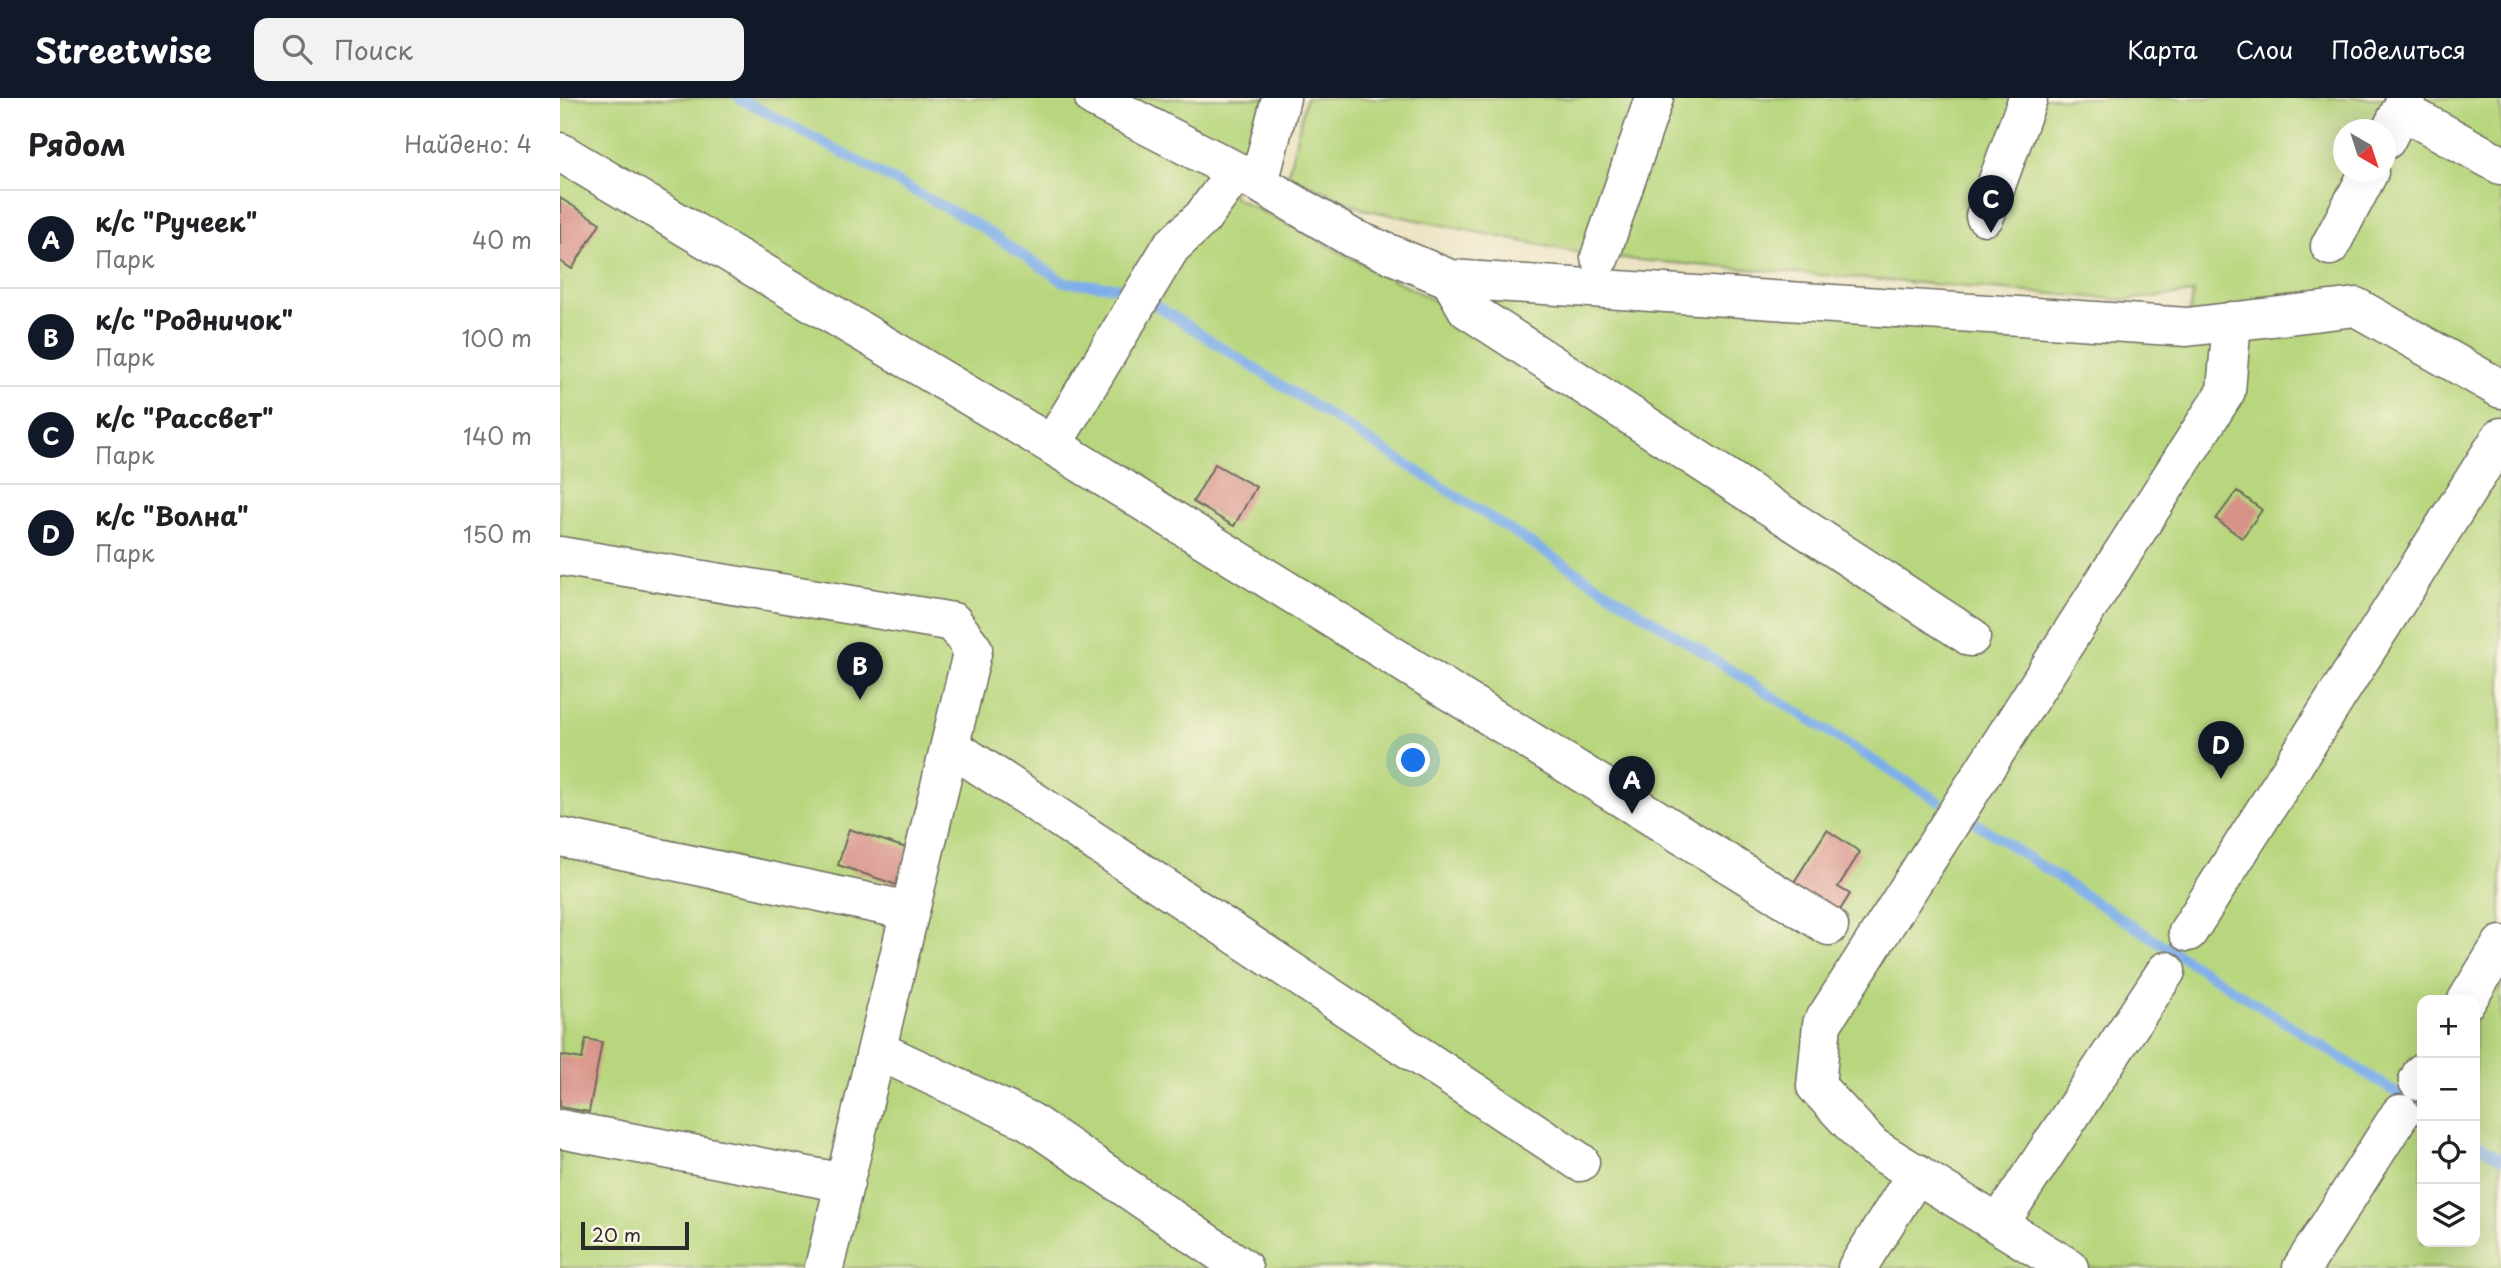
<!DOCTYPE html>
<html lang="ru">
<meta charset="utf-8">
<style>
body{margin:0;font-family:"Playpen Sans",sans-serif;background:#f2f2f2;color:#202124}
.controls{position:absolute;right:21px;bottom:21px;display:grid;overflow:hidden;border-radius:14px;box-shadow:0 7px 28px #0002}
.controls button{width:63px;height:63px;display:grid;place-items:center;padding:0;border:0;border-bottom:2px solid #e0e0e0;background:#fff;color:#202124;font:35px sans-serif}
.compass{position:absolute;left:1773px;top:21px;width:63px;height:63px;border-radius:50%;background:#fff;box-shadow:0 7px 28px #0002;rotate:141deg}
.scale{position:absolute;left:21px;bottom:18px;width:108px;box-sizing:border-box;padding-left:7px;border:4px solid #2b2b2b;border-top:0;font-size:19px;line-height:24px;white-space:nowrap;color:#2b2b2b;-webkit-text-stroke:5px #fcf5e5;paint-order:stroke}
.you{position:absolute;left:854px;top:663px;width:24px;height:24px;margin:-18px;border:5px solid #fff;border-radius:50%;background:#1a73e8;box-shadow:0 0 0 10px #1a73e833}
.badge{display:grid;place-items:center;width:46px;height:46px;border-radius:50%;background:#111827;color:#fff;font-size:23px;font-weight:700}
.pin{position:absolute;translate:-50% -58px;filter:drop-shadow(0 2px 4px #0008)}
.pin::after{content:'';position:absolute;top:37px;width:24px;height:21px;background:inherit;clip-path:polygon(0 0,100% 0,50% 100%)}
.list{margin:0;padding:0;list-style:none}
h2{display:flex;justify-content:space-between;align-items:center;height:91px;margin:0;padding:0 28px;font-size:30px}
h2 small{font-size:23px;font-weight:400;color:#757577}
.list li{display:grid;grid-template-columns:46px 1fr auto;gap:21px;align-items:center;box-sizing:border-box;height:98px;padding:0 28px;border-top:2px solid #e0e0e0}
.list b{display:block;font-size:26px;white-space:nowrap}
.list p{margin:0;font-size:23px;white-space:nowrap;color:#757577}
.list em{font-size:23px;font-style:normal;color:#757577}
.icon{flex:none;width:38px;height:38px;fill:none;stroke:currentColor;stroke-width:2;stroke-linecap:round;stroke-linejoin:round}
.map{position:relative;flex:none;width:1941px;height:1170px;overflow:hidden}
header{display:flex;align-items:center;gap:42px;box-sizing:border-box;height:98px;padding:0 35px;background:#111827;color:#fff}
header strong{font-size:33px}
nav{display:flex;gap:38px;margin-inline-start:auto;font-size:24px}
.search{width:490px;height:63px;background:#f2f2f2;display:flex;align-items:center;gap:18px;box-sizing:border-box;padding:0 24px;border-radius:14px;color:#757577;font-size:26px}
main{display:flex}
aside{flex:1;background:#fff}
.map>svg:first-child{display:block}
</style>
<header>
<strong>Streetwise</strong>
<div class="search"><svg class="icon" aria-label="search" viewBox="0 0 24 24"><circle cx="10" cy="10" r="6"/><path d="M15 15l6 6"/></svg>Поиск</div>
<nav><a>Карта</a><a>Слои</a><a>Поделиться</a></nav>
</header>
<main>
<aside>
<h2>Рядом<small>Найдено: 4</small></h2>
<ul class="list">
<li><span class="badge">A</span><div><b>к/с &quot;Ручеек&quot;</b><p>Парк</p></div><em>40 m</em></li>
<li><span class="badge">B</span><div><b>к/с &quot;Родничок&quot;</b><p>Парк</p></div><em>100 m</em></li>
<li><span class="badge">C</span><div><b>к/с &quot;Рассвет&quot;</b><p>Парк</p></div><em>140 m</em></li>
<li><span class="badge">D</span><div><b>к/с &quot;Волна&quot;</b><p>Парк</p></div><em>150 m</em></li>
</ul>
</aside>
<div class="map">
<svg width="1941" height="1170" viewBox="0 0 1941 1170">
<rect width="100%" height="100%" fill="#fcf5e5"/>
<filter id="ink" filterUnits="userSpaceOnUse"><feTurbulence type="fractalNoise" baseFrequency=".0143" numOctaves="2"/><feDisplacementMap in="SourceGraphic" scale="14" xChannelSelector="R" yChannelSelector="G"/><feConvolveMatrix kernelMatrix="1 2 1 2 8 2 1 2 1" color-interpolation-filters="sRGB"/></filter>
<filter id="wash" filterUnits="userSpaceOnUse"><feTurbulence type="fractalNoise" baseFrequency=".00686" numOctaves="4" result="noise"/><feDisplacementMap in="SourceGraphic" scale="28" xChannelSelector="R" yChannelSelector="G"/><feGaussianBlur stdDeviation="1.57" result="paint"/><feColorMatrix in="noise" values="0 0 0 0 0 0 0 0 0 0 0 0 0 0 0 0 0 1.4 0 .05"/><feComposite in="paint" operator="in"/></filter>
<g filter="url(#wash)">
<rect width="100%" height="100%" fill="#eae2c0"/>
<path fill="#b7d67d" stroke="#718054" stroke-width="2" fill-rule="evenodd" d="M0 0H705L691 54H662L674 99 902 217 917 197 1627 229 1633 195 1566 202 1040 159 803 111 728 76 746 0H1941V1170H0ZM1784 32H1826V74H1784ZM1862 902H1915V1144H1862Z"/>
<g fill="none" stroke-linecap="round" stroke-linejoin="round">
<path stroke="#7eaee9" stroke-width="10" d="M179 0 418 127 504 184 564 190
M595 207 1378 703
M1413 723 1526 798 1862 1011
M1915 1044 1941 1061"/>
</g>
<g id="blocks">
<path fill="#d89389" d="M0 100 40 125 12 171 0 163Z
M655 366 696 389 674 428 633 404Z
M1677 393 1702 412 1682 440 1656 421Z
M289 731 349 751 337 787 278 767Z
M1267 732 1300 754 1278 789 1290 796 1275 820 1229 792Z
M26 941 42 944 29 1014 0 1009V957L22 961Z"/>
</g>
</g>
<g filter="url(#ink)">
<use href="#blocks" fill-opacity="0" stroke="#6e6b5f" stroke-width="2"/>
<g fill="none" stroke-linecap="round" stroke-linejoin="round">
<g stroke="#6e6b5f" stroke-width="41">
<path id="minor" d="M534 0 697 84
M721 0 699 85 792 140 890 181 1627 229 1796 209 1941 291
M1841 12 1941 67
M1826 42 1847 0
M0 54 492 347
M676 74 642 120 611 149 492 347 1269 828
M1425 118 1468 0
M1770 148 1809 74
M1040 159 1094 0
M890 181 907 211 1411 539
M0 458 393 524 413 551 264 1170
M390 648 1020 1064
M0 739 350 813
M1628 834 1941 339
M1907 902 1941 847
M317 952 469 1023 683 1170
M1858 983 1862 975
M0 1031 285 1085
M1439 1126 1606 873
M1297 1170 1357 1075
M1509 1170 1313 1049 1256 988 1262 926 1666 293 1672 223
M1742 1170 1840 1016"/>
</g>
<use href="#minor" stroke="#fff" stroke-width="38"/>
</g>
</g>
</svg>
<div class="controls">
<button>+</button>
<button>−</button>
<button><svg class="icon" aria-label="locate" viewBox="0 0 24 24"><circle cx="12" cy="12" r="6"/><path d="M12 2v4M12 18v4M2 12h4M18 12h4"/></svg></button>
<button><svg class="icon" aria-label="layers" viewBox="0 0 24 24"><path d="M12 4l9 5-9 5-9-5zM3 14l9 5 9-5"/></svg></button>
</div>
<svg class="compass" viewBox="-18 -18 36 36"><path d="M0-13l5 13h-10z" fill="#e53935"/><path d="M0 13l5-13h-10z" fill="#757577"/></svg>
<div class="scale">20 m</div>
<div class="you"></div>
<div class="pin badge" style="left:1072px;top:716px">A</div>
<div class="pin badge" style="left:300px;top:602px">B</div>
<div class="pin badge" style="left:1431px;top:135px">C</div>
<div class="pin badge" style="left:1661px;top:681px">D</div>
</div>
</main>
